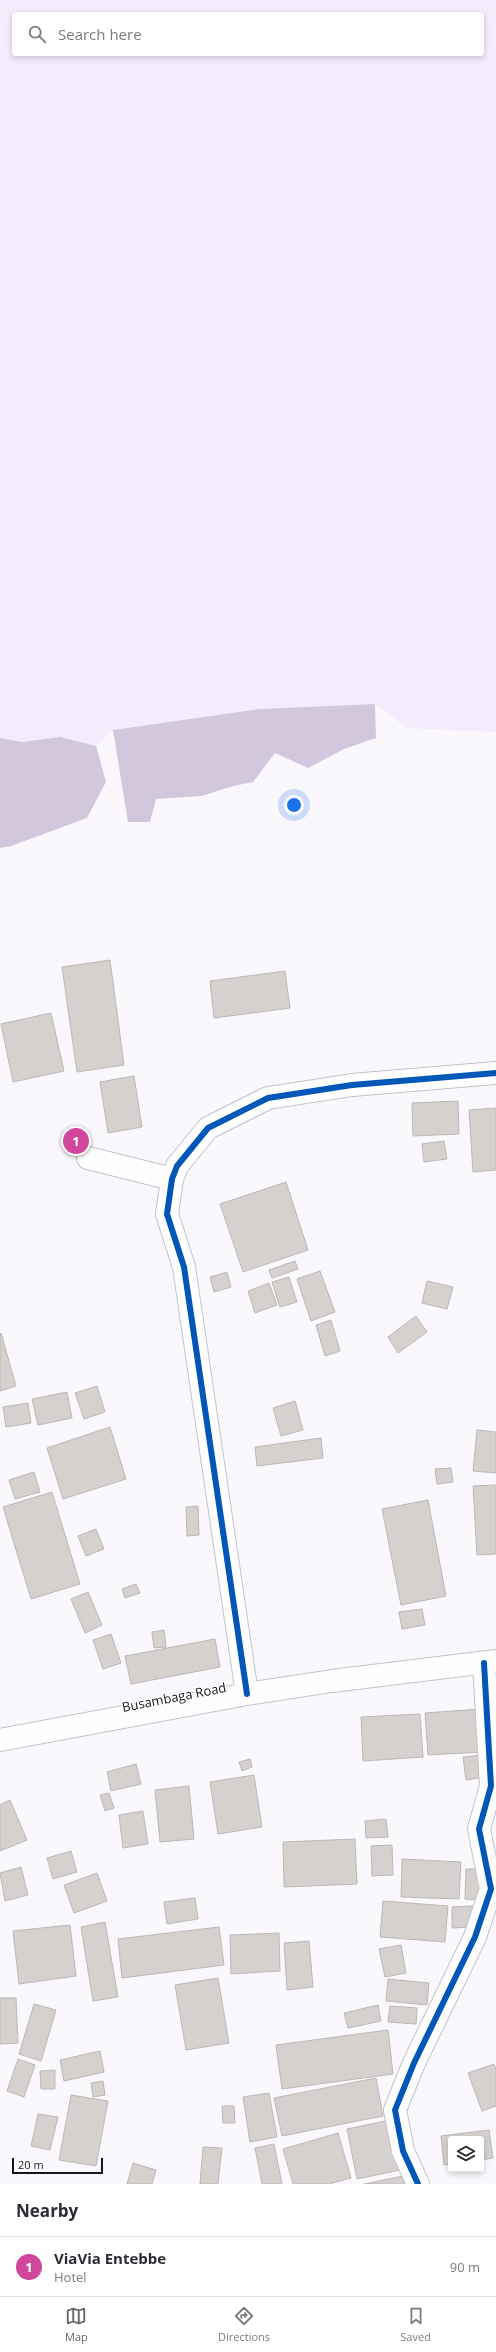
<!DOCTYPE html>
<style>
body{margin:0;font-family:"Open Sans",sans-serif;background:#f2f2f3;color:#2b2b33}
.controls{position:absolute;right:12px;bottom:12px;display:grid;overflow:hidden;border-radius:4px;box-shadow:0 2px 6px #0003}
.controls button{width:36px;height:36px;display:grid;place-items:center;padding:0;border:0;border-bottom:1px solid #e1e1e2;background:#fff;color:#2b2b33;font:20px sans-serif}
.scale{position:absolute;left:12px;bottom:10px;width:91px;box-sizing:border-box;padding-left:4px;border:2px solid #18141c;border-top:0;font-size:11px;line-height:14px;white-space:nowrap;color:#18141c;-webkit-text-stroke:3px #fff;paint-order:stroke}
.you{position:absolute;left:294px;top:805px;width:14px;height:14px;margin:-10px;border:3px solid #fff;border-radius:50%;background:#1a73e8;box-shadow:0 0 0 6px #1a73e833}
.badge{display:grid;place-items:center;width:26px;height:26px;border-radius:50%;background:#67636b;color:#fff;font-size:13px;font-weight:700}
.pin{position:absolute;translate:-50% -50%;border:2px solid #fff;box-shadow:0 1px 4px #0006}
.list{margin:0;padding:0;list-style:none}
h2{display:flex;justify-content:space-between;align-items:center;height:52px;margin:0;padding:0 16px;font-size:17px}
h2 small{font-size:13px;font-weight:400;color:#7c7c81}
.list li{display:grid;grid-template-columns:26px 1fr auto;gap:12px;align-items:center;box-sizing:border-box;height:60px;padding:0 16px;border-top:1px solid #e1e1e2}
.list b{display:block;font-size:15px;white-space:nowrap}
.list p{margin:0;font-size:13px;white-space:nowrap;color:#7c7c81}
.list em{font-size:13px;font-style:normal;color:#7c7c81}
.icon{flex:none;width:22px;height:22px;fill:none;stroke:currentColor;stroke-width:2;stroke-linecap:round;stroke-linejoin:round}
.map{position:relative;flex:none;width:496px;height:2184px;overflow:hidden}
.search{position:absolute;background:#fff;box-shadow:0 2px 6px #0003;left:12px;right:12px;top:12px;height:44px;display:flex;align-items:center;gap:10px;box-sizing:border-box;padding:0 14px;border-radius:4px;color:#7c7c81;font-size:15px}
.sheet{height:112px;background:#fff}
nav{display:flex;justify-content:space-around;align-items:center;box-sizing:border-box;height:56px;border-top:1px solid #e1e1e2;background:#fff;font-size:11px;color:#7c7c81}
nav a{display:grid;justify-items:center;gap:2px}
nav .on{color:#67636b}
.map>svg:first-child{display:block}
</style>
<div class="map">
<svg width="496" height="2184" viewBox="0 0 496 2184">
<rect width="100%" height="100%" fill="#faf7fd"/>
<path fill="#f4ebfc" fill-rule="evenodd" d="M0 0H496V732L407 728 375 704 260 709 113 730 96 746 60 737 22 742 0 738ZM14 14H482V54H14Z"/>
<path fill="#d3c7dd" d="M375 704 376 738 344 749 308 768 275 753 253 782 233 786 202 796 156 799 150 822H128L113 730 260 709Z
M60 737 96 746 106 782 87 818 11 846 0 848V738L22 742Z"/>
<path fill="#d5d1ce" stroke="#bbb8b6" d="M110 960 124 1065 77 1072 62 967Z
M285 971 290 1008 214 1018 210 981Z
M51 1013 64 1071 13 1082 1 1024Z
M134 1076 142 1127 108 1133 100 1082Z
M458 1101 459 1134 413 1136 412 1103Z
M496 1108V1170L473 1172 469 1110Z
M444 1141 447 1159 424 1162 422 1144Z
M286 1182 308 1250 243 1272 220 1204Z
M295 1261 298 1269 272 1278 269 1270Z
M320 1271 335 1312 311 1321 297 1279Z
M227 1272 231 1287 214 1292 210 1277Z
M289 1277 297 1302 280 1307 272 1282Z
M427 1281 453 1287 447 1309 422 1303Z
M269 1283 277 1305 255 1313 248 1291Z
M416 1316 427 1332 398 1353 388 1337Z
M331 1320 340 1351 325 1356 316 1325Z
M1 1333 16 1386 0 1391V1334Z
M97 1386 105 1412 84 1419 75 1393Z
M67 1392 72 1418 38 1425 32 1399Z
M295 1401 303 1430 281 1436 273 1408Z
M28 1403 31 1423 6 1427 3 1407Z
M110 1427 126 1479 63 1499 47 1448Z
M477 1430 496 1432V1473L473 1471Z
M321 1438 323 1458 257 1466 255 1447Z
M451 1468 453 1482 437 1484 435 1469Z
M34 1472 40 1492 15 1499 9 1480Z
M496 1485V1554L477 1555 473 1486Z
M52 1492 80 1584 31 1599 3 1507Z
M428 1500 446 1596 401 1605 382 1509Z
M198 1506 199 1535 187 1536 186 1507Z
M96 1529 104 1549 86 1556 78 1536Z
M136 1584 140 1593 125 1598 122 1589Z
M88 1592 102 1625 85 1633 71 1599Z
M422 1609 425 1625 402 1629 399 1612Z
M164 1630 166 1647 154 1648 152 1632Z
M111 1634 121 1663 103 1669 93 1640Z
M215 1639 220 1667 131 1684 125 1656Z
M480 1709 483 1752 428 1755 425 1713Z
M420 1714 423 1757 363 1761 361 1717Z
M484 1755 486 1777 466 1780 463 1757Z
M250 1759 252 1767 242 1771 239 1762Z
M136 1764 141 1784 111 1791 107 1772Z
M254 1775 262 1827 218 1834 210 1782Z
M189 1786 194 1839 160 1842 155 1790Z
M109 1793 114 1808 105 1811 100 1795Z
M10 1800 27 1840 0 1851V1805Z
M143 1811 148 1844 123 1848 119 1815Z
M386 1819 388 1837 366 1838 365 1821Z
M355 1839 357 1884 284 1887 283 1842Z
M392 1845 393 1875 372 1876 371 1846Z
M71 1851 77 1872 53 1879 47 1858Z
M402 1859 461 1862 459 1899 401 1897Z
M21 1867 28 1895 5 1901 0 1873Z
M466 1869H480L479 1900 465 1899Z
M97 1873 107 1901 74 1913 64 1885Z
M195 1898 198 1919 167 1924 164 1902Z
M383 1901 448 1906 445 1942 380 1937Z
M473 1906V1927L452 1928V1907Z
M105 1922 118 1997 93 2001 81 1927Z
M70 1925 76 1976 19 1984 13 1931Z
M219 1927 224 1965 122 1978 118 1939Z
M279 1933 280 1971 231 1974 230 1935Z
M309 1941 313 1987 287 1990 284 1943Z
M401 1945 406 1973 385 1977 379 1949Z
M218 1978 229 2043 186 2050 175 1985Z
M388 1979 429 1983 427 2005 386 2001Z
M0 1998H16L18 2043 0 2044Z
M34 2004 56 2010 41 2061 19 2054Z
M378 2005 381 2021 348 2028 344 2013Z
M390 2006 417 2008 416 2024 388 2022Z
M388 2030 393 2074 282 2089 276 2045Z
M100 2051 104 2072 64 2081 60 2060Z
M18 2059 35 2065 24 2097 7 2091Z
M494 2064 496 2070V2106L482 2111 468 2073Z
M55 2070V2089H41L40 2071Z
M376 2078 383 2116 282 2136 274 2098Z
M103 2081 105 2095 93 2097 91 2083Z
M269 2093 277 2137 250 2142 243 2097Z
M71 2095 108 2101 96 2166 59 2160Z
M222 2106H234L235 2123H223Z
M38 2114 58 2117 50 2150 31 2146Z
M390 2120 400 2170 357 2179 347 2129Z
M489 2130 493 2158 481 2160V2139H451V2164L444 2165 441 2136Z
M338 2133 351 2178 329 2184H293L283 2149Z
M274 2144 282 2184H262L255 2148Z
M203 2147 222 2148 218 2184H200Z
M133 2163 156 2170 152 2184H127Z
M408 2175 410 2184H364Z"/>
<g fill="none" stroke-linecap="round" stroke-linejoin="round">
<g stroke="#c6c2c9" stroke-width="24">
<path id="minor" d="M88 1158 172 1179
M247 1694 184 1267 167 1214 172 1179 177 1166 208 1128 268 1098 352 1085 496 1073
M0 1740 247 1694 332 1681 496 1661
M418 2184 403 2151 395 2110 414 2063 475 1937 491 1889 479 1829 491 1786 484 1663"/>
</g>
<use href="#minor" stroke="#fefeff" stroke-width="22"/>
<g stroke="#fff" stroke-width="8">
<path id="cycleway" d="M247 1694 184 1267 167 1214 172 1179 177 1166 208 1128 268 1098 352 1085 496 1073
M418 2184 403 2151 395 2110 414 2063 475 1937 491 1889 479 1829 491 1786 484 1663"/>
</g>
<use href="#cycleway" stroke="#0057b8" stroke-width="6"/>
</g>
<g text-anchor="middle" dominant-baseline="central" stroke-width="3" stroke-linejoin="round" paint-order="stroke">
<g font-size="13" fill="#18141c" stroke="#fff">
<text transform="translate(174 1697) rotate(-11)">Busambaga Road</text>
</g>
</g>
</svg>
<div class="controls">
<button><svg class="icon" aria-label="layers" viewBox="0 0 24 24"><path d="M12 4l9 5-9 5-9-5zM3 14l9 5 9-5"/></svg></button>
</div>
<div class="scale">20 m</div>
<div class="you"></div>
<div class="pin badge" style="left:76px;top:1141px;background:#d1479c">1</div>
<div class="search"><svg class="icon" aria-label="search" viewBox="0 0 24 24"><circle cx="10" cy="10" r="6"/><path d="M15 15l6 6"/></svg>Search here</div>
</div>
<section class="sheet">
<h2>Nearby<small></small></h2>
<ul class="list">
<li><span class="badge" style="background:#d1479c">1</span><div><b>ViaVia Entebbe</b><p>Hotel</p></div><em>90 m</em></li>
</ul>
</section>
<nav>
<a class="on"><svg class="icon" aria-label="map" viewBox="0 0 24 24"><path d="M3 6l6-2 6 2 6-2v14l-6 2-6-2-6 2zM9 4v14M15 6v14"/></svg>Map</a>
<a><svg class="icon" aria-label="directions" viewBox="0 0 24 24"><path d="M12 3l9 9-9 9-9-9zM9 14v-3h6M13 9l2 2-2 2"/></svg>Directions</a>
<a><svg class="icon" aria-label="saved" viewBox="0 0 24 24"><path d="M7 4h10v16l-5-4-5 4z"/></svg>Saved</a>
</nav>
